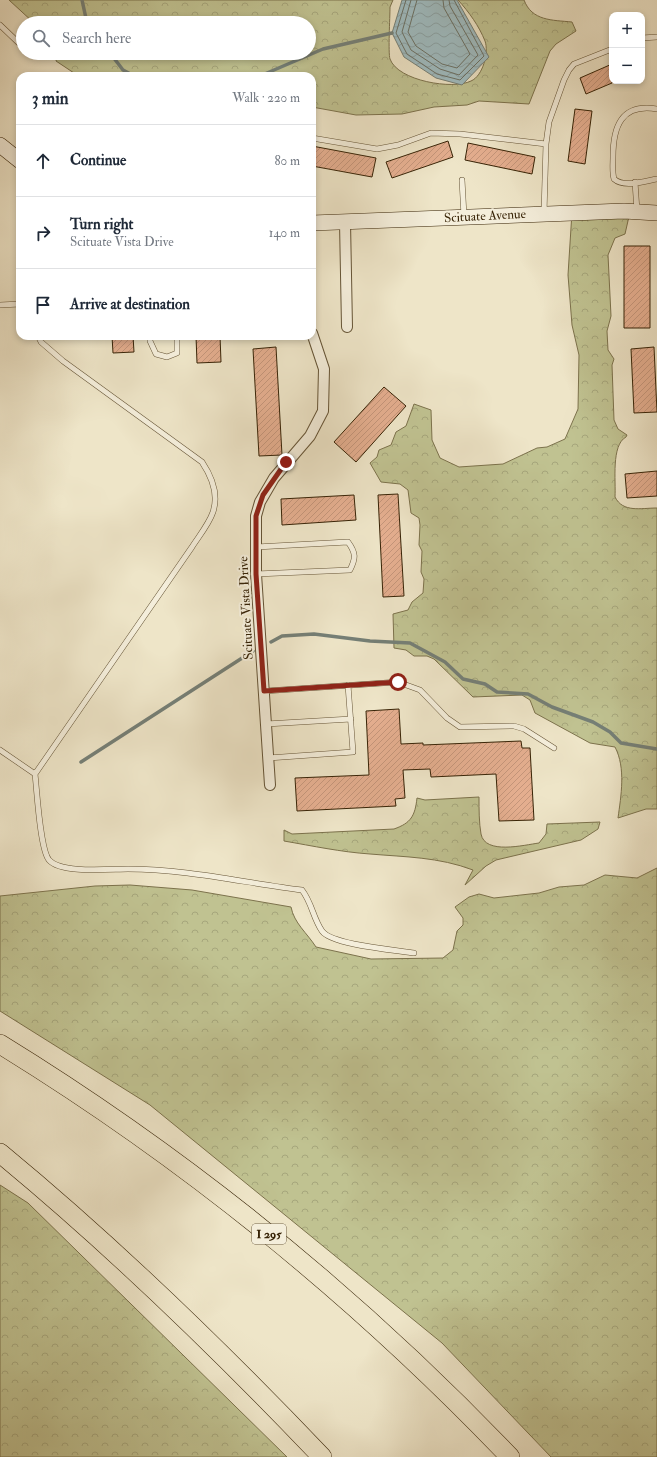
<!DOCTYPE html>
<meta charset="utf-8">
<style>
body{margin:0;font-family:"IM FELL Double Pica",serif;background:#f2f2f3;color:#1f2937}
.controls{position:absolute;right:12px;top:12px;display:grid;overflow:hidden;border-radius:8px;box-shadow:0 2px 6px #0003}
.controls button{width:36px;height:36px;display:grid;place-items:center;padding:0;border:0;border-bottom:1px solid #e0e1e3;background:#fff;color:#1f2937;font:20px sans-serif}
.stop{position:absolute;width:12px;height:12px;margin:-9px;border:3px solid #8f2418;border-radius:50%;background:#fff}
.stop.end{background:#8f2418;border-color:#fff;box-shadow:0 1px 4px #0008}
.list{margin:0;padding:0;list-style:none}
h2{display:flex;justify-content:space-between;align-items:center;height:52px;margin:0;padding:0 16px;font-size:17px}
h2 small{font-size:13px;font-weight:400;color:#747a83}
.list li{display:grid;grid-template-columns:26px 1fr auto;gap:12px;align-items:center;box-sizing:border-box;height:72px;padding:0 16px;border-top:1px solid #e0e1e3}
.list b{display:block;font-size:15px;white-space:nowrap}
.list p{margin:0;font-size:13px;white-space:nowrap;color:#747a83}
.list em{font-size:13px;font-style:normal;color:#747a83}
.icon{flex:none;width:22px;height:22px;fill:none;stroke:currentColor;stroke-width:2;stroke-linecap:round;stroke-linejoin:round}
.map{position:relative;flex:none;width:657px;height:1457px;overflow:hidden}
.search{position:absolute;background:#fff;box-shadow:0 2px 6px #0003;left:16px;top:16px;width:300px;height:44px;display:flex;align-items:center;gap:10px;box-sizing:border-box;padding:0 14px;border-radius:22px;color:#747a83;font-size:15px}
.panel{position:absolute;background:#fff;box-shadow:0 2px 6px #0003;left:16px;top:72px;width:300px;height:268px;border-radius:12px}
.map>svg:first-child{display:block}
</style>
<div class="map">
<svg width="657" height="1457" viewBox="0 0 657 1457">
<defs>
<pattern id="forest-crowns" width="20" height="18" patternUnits="userSpaceOnUse"><rect width="20" height="18" fill="#c0c291"/><path d="M2 6a3 3 0 1 1 6 0M12 15a3 3 0 1 1 6 0" fill="none" stroke="#a6a67c"/></pattern>
<pattern id="water-waves" width="16" height="10" patternUnits="userSpaceOnUse"><rect width="16" height="10" fill="#9fbcc1"/><path d="M0 5q4-4 8 0t8 0" fill="none" stroke="#8aa1a4"/></pattern>
<pattern id="building-hatch" width="6" height="6" patternUnits="userSpaceOnUse"><rect width="6" height="6" fill="#e4ae8f"/><path d="M-1 1l2-2M0 6l6-6M5 7l2-2" fill="none" stroke="#c4957a"/></pattern>
</defs>
<rect width="100%" height="100%" fill="#eee5c8"/>
<filter id="stains"><feTurbulence type="fractalNoise" baseFrequency=".005" numOctaves="4"/><feColorMatrix values="0 0 0 0 .2 0 0 0 0 .09 0 0 0 0 .02 0 0 0 .5 -.17"/></filter>
<radialGradient id="worn" r=".72"><stop offset=".6" stop-color="#630" stop-opacity="0"/><stop offset="1" stop-color="#630" stop-opacity=".3"/></radialGradient>
<path fill="url(#forest-crowns)" stroke="#7c724c" d="M9 0H393L390 7C390 17 388 53 390 59 398 81 453 90 471 81 483 76 489 52 485 41 479 26 469 12 458 0H524C532 21 552 20 572 22L576 31 556 44 550 51 529 104 479 101 467 105 434 107 402 114 356 115 312 107V76H76L74 73 56 61 58 53H309V23H34Z
M572 212H630L625 234 615 238 608 255 611 316 607 331 608 350 614 359 612 365 614 420 618 429 627 435 626 437C611 445 616 481 615 497 623 513 641 508 657 508V809H646L618 818C621 796 626 768 615 747L590 743 535 713 530 700 522 695 473 697 434 659 427 656H414L406 650 394 648 393 614 408 610 412 602 423 593 424 579 421 572 422 551 419 545 420 525 419 518 411 513 408 490 400 484 381 482 370 463 377 457 379 450 391 445 396 432 406 426 414 404 431 410 432 440 440 458 459 467 503 464 537 448 547 447 565 439 578 409 579 355 572 325 568 275Z
M479 797C479 809 479 823 481 834 485 855 524 845 539 843L546 834 547 824 600 822 598 829 581 840 496 860 486 866 465 885 473 870C439 857 405 857 370 854 341 852 313 846 284 841V830L292 834 394 829C411 823 415 816 417 798L425 800Z
M657 868V1457H551L442 1343 150 1105 0 1011V896L95 886 130 885 192 890 291 907C294 923 307 933 316 947L371 959 443 958 453 950 457 931 463 925V918L455 907 469 897 479 894 494 898 539 893 559 887 584 885 605 875 637 878Z
M0 1185 28 1203 287 1457H0Z"/>
<path fill="url(#water-waves)" stroke="#757f76" d="M402 0H457L489 57 462 85 436 78 404 57 392 33Z"/>
<g fill="none" stroke-linecap="round" stroke-linejoin="round">
<path stroke="#6b7064" stroke-width="1" d="M406 0 396 33 407 54 437 74 460 80 484 56 454 0
M411 0 402 32 411 50 440 69 459 75 478 55 450 6 449 0
M417 0 408 32 416 46 442 64 457 68 470 54 444 8 443 0"/>
<path stroke="#757f76" stroke-width="3.5" d="M82 0 87 23
M110 53 123 70 134 76
M260 76 323 49 392 33
M271 642 282 636 314 634 370 641 410 643 445 662 463 679 485 684 497 692 528 694 552 707 593 722 610 732 621 743 657 749
M81 762 253 651"/>
</g>
<path fill="url(#building-hatch)" stroke="#372306" d="M612 64V83L586 94 580 78Z
M575 109 592 111 585 164 568 161Z
M448 141 453 157 392 178 386 162Z
M468 143 535 157 532 174 465 160Z
M312 146 376 158 372 177 312 166Z
M624 246H650V328H624Z
M112 336H133L134 352 113 353Z
M196 336H220L221 362 197 363Z
M276 347 282 455 259 456 253 349Z
M654 347 657 412 634 413 631 349Z
M384 387 406 406 356 462 334 442Z
M657 471V496L627 498 625 474Z
M398 494 404 596 383 597 378 495Z
M354 495 356 520 282 525 281 499Z
M399 709 401 744 423 743V745L521 741 522 748H530L534 820 499 821 496 774 431 777 430 769 403 770 405 798 395 799 396 806 297 811 295 778 369 775 366 711Z"/>
<g fill="none" stroke-linecap="round" stroke-linejoin="round">
<g stroke="#655436" stroke-width="6">
<path id="service" d="M0 25 23 47
M642 38 657 37
M657 109C621 103 613 127 613 157 613 164 612 172 614 179 624 188 645 181 657 179
M312 138 377 149 398 145 431 133 460 134 546 144
M462 180 464 216
M635 182 637 211
M544 213 546 144 549 122 564 80 569 70 574 64 612 49
M0 305 20 304
M38 336 41 342 63 361 202 462C212 477 219 494 213 512 209 524 199 536 192 547L35 774C37 791 40 849 49 860 61 874 110 869 128 869 187 869 245 883 302 890 312 903 313 918 322 931 332 945 396 950 414 953
M150 336V341L156 354 167 357 177 353V336
M256 547 348 542C356 553 356 558 350 570L256 574
M265 691 398 682 420 690 447 718 460 727 514 726 524 729 554 748
M266 724 351 719
M0 750 35 774
M268 758 353 752 348 685"/>
</g>
<g stroke="#655436" stroke-width="12">
<path id="minor" d="M345 222 347 327
M270 785 256 574V516L260 502 274 478 310 436 323 411 324 369 312 333"/>
</g>
<g stroke="#372306" stroke-width="16">
<path id="secondary" d="M0 145 20 161
M312 223 624 211 657 213"/>
</g>
<g stroke="#372306" stroke-width="20">
<path id="motorway" d="M0 1044C187 1159 358 1298 510 1457
M0 1153C114 1247 220 1350 322 1457"/>
</g>
<use href="#service" stroke="#f4eedb" stroke-width="5"/>
<use href="#minor" stroke="#f4eedb" stroke-width="10"/>
<use href="#secondary" stroke="#f4eedb" stroke-width="15"/>
<use href="#motorway" stroke="#eee5c8" stroke-width="19"/>
</g>
<g fill="none" stroke-linecap="round" stroke-linejoin="round">
<path stroke="#8f2418" stroke-width="5" d="M286 462 263 495 256 516V574L264 691 398 682"/>
</g>
<g text-anchor="middle" dominant-baseline="central" stroke-width="4" stroke-linejoin="round" paint-order="stroke">
<rect fill="#f4eedb" stroke="#706046" stroke-width="1" x="252" y="1224" width="34" height="20" rx="3"/>
<g font-size="12" font-weight="bold" fill="#372306">
<text x="269" y="1234">I 295</text>
</g>
<g font-size="13" fill="#372306" stroke="#f4eedb">
<text transform="translate(485 216) rotate(-3)">Scituate Avenue</text>
<text transform="translate(246 608) rotate(-93)">Scituate Vista Drive</text>
</g>
</g>
<rect width="100%" height="100%" filter="url(#stains)"/>
<rect width="100%" height="100%" fill="url(#worn)"/>
</svg>
<div class="controls">
<button>+</button>
<button>−</button>
</div>
<div class="stop" style="left:398px;top:682px"></div>
<div class="stop end" style="left:286px;top:462px"></div>
<div class="search"><svg class="icon" aria-label="search" viewBox="0 0 24 24"><circle cx="10" cy="10" r="6"/><path d="M15 15l6 6"/></svg>Search here</div>
<section class="panel">
<h2>3 min<small>Walk · 220 m</small></h2>
<ul class="list">
<li><svg class="icon" aria-label="ahead" viewBox="0 0 24 24"><path d="M12 20V5M6 11l6-6 6 6"/></svg><div><b>Continue</b></div><em>80 m</em></li>
<li><svg class="icon" aria-label="right" viewBox="0 0 24 24"><path d="M7 20v-9h11M14 6l5 5-5 5"/></svg><div><b>Turn right</b><p>Scituate Vista Drive</p></div><em>140 m</em></li>
<li><svg class="icon" aria-label="arrive" viewBox="0 0 24 24"><path d="M6 21V4h12l-3 4 3 4H6"/></svg><div><b>Arrive at destination</b></div></li>
</ul>
</section>
</div>
